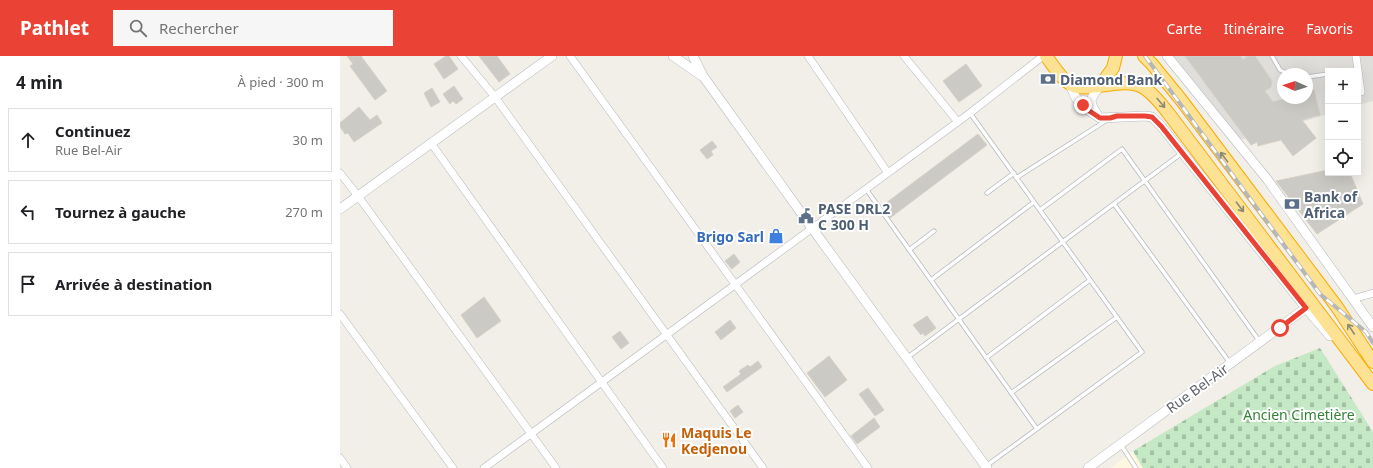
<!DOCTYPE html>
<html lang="fr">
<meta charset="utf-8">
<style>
body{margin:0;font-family:"Noto Sans",sans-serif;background:#f6f6f6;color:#202124}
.controls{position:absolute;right:12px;top:12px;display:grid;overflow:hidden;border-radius:0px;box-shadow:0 4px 16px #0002}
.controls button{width:36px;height:36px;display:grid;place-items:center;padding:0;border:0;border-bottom:1px solid #e0e0e0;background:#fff;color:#202124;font:20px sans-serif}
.compass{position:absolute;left:937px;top:12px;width:36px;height:36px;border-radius:50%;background:#fff;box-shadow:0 4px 16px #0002;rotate:273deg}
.stop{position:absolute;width:12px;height:12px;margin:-9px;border:3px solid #ea4335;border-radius:50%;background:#fff}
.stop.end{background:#ea4335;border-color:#fff;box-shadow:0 1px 4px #0008}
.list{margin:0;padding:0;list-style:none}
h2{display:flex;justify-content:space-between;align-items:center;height:52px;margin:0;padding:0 16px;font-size:17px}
h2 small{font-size:13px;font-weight:400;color:#757577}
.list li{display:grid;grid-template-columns:26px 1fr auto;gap:12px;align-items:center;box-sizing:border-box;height:64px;margin:0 8px 8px;padding:0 8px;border:1px solid #e0e0e0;border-radius:0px}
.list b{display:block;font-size:15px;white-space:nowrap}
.list p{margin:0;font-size:13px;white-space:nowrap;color:#757577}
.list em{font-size:13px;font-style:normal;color:#757577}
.icon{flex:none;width:22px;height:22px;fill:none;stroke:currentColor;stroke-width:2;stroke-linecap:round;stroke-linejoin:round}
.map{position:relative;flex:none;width:1033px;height:412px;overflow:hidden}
header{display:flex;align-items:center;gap:24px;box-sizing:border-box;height:56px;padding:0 20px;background:#ea4335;color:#fff}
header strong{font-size:19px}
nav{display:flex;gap:22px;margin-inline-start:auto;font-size:14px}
.search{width:280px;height:36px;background:#f6f6f6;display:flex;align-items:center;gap:10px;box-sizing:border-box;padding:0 14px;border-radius:0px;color:#757577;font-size:15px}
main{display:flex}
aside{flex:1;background:#fff}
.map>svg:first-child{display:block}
</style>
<header>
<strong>Pathlet</strong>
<div class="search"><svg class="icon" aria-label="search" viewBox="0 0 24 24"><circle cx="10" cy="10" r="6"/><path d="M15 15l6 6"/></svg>Rechercher</div>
<nav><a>Carte</a><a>Itinéraire</a><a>Favoris</a></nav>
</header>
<main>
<aside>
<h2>4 min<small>À pied · 300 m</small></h2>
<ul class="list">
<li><svg class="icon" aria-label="ahead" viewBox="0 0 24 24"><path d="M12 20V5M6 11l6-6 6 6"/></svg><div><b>Continuez</b><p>Rue Bel-Air</p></div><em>30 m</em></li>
<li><svg class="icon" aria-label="left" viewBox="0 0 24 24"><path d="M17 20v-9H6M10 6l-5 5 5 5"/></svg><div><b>Tournez à gauche</b></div><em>270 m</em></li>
<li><svg class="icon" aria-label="arrive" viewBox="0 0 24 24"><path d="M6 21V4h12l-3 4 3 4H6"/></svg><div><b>Arrivée à destination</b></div></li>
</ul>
</aside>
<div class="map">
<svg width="1033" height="412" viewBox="0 0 1033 412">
<defs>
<pattern id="cemetery-stones" width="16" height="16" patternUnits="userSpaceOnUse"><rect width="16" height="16" fill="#c5e8c5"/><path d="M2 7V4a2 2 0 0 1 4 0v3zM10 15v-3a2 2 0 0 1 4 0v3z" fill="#a3c0a4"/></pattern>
</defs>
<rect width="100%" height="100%" fill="#f1efe8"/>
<path fill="#fef7e0" d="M793 395 803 412H771Z"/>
<path fill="#e0deda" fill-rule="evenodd" d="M833 0H1033V45L1018 49V15H988V58L897 85ZM943 18H967V42H943Z"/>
<path fill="url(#cemetery-stones)" d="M980 292 1033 376V412H803L793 395 935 310Z"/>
<path fill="#cccac5" stroke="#d6d1c6" d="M7 0H21L47 35 35 44 10 10 13 8Z
M106 0H109L118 13 104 23 94 8Z
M139 0H157L170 18 159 26Z
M845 0H900L903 4 908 0H915L932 25 931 31 925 35 933 46 947 42H967V36L974 34 980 59 962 64 976 82 953 100 941 84 918 90 917 86 911 89Z
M626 8 642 30 619 46 603 25Z
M114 30 123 43 116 48 113 45 110 48 103 38Z
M92 32 100 46 91 51 84 37Z
M19 51 30 64 37 59 42 67 14 86 8 77 5 78 0 71V67Z
M638 78 647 89 550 162 542 150Z
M372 85 377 91 371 95 373 99 367 103 360 94Z
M988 114V117H1010L1023 148 977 178 936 125Z
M394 198 400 206 392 213 385 205Z
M144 241 161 265 137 282 121 259Z
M587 260 596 272 585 280 583 277 581 279 573 269Z
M390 264 396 272 381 284 375 276Z
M280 275 289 287 281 293 272 281Z
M489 300 507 324 485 341 467 317Z
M418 305 422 311 387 336 383 331 401 318 399 315 408 309 410 311Z
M528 332 544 354 535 360 519 338Z
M398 349 403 356 395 362 390 355Z
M534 362 540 371 517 388 511 380Z"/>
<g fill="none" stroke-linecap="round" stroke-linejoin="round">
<g stroke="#b5b8bc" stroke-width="5">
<path id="lane" d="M932 0 940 14 949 18
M967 21 988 18
M630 57 802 296 646 410
M676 122 767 64
M526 133 697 373
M647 137 674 117
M774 148 890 307
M700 154 782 93 920 286
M569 194 594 175
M591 224 694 146
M568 301 842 97
M646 302 750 224
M671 337 777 261
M781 389 796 412"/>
</g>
<g stroke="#b5b8bc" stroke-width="8">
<path id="street" d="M121 0 155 41 423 412
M230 0 528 412
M468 0 548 117
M564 0 618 66
M1016 0 1021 36
M91 87 323 412
M0 117 18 140 216 412
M1013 243 1033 237
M0 258 113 412
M0 402 7 412
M144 412 630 57 703 0"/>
</g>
<g stroke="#b6babf" stroke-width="10">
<path id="secondary" d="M333 0 362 20
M353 0 363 20 472 172 647 412
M827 0 927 123 1033 271
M730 29 736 42 748 54 760 62 805 60 812 61 821 70 966 252 990 280
M757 58C747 44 751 42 760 30
M0 153 212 0
M748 412 966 252"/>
</g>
<g stroke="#f9ab00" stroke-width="14">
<path id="highway" d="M706 0C713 9 720 22 730 28 736 32 743 32 750 31 795 26 800 20 829 58L1033 328
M804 0 812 8 842 45 997 251 1033 306
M760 30 773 12 776 0"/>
</g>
<use href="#lane" stroke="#fff" stroke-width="3.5"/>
<use href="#street" stroke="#fff" stroke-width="7"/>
<use href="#secondary" stroke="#fff" stroke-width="9"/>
<use href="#highway" stroke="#fde293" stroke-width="12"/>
<g stroke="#b6b7b8" stroke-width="4">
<path id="rail" d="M805 0 980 238 1026 276 1033 287"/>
</g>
<use href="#rail" stroke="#fff" stroke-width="2.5" stroke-dasharray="8" stroke-linecap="butt"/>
</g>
<defs><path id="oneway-shaft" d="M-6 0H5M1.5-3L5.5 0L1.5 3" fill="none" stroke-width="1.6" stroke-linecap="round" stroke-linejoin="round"/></defs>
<g stroke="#8e8975">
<use href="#oneway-shaft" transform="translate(821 47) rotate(50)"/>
<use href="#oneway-shaft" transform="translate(884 101) rotate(-127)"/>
<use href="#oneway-shaft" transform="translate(900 151) rotate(53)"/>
<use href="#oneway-shaft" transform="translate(1011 273) rotate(-124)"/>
</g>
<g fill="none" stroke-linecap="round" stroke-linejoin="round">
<path stroke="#ea4335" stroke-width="5" d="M743 49 748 54 760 62H770L777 60H805L812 61 821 70 966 252 940 272"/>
</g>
<defs>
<g id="bank-bare" transform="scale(1.2)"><path d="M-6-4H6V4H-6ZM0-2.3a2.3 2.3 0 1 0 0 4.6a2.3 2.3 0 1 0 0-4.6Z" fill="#5c6f8a" stroke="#fff" stroke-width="2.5" paint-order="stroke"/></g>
<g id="civic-bare" transform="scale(1.2)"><path d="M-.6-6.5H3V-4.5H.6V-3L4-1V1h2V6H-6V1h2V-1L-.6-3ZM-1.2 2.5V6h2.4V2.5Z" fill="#5c6f8a" stroke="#fff" stroke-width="2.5" paint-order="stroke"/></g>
<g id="shop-bare" transform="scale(1.2)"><path d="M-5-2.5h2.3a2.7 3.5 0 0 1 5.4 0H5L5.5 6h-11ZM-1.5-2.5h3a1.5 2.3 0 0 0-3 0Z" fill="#3f7fe0" stroke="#fff" stroke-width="2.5" paint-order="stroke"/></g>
<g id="restaurant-bare" transform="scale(1.2)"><path d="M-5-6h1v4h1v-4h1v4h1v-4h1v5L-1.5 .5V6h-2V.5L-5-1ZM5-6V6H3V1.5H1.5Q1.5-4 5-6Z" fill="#e8710a" stroke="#fff" stroke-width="2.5" paint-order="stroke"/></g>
</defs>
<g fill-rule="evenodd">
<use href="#bank-bare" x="708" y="23"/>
<use href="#bank-bare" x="952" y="148"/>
<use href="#civic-bare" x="466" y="160"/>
<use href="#shop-bare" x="436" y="180"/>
<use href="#restaurant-bare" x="329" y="384"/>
</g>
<g text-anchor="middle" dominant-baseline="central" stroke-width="4" stroke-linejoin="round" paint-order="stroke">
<g font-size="14" font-weight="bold" fill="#4e5e75" stroke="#fff" text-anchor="start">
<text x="720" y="23">Diamond Bank</text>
<text x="964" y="140">Bank of<tspan x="964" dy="16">Africa</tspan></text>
<text x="478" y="152">PASE DRL2<tspan x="478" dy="16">C 300 H</tspan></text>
</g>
<g font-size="14" font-weight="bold" fill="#366cbe" stroke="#fff" text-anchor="end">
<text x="424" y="180">Brigo Sarl</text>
</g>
<g font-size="14" fill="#5f6368" stroke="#fff">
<text transform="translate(857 332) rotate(-36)">Rue Bel-Air</text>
</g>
<g font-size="14" fill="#348238" stroke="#fff">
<text x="959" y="358">Ancien Cimetière</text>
</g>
<g font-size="14" font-weight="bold" fill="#c56008" stroke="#fff" text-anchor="start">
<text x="341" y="376">Maquis Le<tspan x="341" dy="16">Kedjenou</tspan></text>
</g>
</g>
</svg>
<div class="controls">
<button>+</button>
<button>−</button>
<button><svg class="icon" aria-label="locate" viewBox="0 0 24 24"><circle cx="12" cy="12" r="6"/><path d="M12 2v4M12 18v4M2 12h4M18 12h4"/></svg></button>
</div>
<svg class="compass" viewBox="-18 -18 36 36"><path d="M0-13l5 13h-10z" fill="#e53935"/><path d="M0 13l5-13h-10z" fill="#757577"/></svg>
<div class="stop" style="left:940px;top:272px"></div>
<div class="stop end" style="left:743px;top:49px"></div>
</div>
</main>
